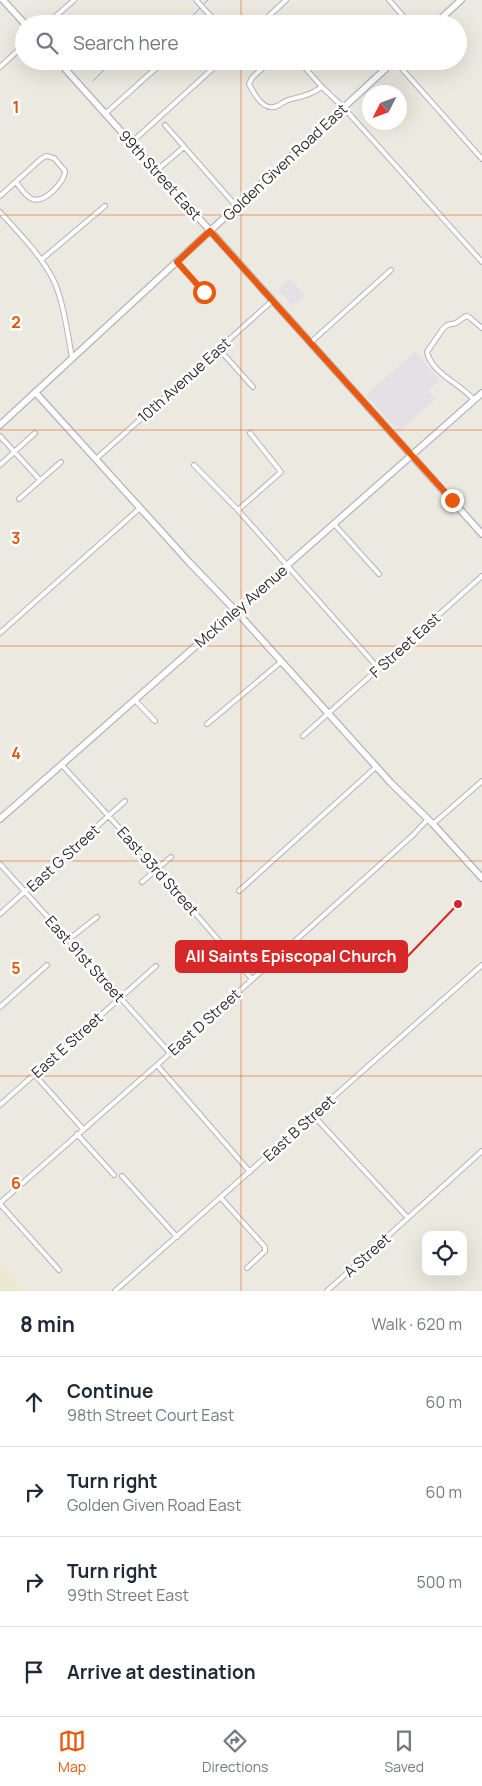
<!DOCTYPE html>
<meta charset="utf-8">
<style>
body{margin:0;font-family:Manrope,sans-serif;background:#f6f6f7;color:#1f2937}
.controls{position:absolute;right:15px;bottom:15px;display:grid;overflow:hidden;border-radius:10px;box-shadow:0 5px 20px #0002}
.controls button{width:45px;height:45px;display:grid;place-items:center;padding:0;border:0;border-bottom:1px solid #e0e1e3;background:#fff;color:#1f2937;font:25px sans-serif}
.compass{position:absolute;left:362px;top:85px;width:45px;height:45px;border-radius:50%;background:#fff;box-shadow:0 5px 20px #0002;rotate:228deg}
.stop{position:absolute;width:15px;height:15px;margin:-11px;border:4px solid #ea580c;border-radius:50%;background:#fff}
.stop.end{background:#ea580c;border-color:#fff;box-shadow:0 1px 5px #0008}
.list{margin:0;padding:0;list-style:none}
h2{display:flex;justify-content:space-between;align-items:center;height:65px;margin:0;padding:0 20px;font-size:21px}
h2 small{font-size:16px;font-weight:400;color:#747a83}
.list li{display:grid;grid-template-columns:32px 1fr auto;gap:15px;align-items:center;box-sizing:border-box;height:90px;padding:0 20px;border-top:1px solid #e0e1e3}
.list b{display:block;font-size:19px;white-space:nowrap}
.list p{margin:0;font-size:16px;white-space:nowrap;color:#747a83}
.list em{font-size:16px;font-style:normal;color:#747a83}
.icon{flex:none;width:28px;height:28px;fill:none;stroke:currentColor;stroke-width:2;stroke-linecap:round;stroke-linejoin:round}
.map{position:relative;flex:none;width:482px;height:1291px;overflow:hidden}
.search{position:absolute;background:#fff;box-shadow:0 5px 20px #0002;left:15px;right:15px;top:15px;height:55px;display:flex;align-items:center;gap:12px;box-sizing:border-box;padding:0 18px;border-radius:28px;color:#747a83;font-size:19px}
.sheet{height:425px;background:#fff}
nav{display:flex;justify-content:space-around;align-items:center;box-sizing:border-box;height:70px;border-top:1px solid #e0e1e3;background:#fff;font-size:14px;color:#747a83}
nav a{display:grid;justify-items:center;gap:2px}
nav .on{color:#ea580c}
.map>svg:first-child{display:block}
</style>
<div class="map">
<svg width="482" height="1291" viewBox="0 0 482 1291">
<rect width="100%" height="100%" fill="#ece9e0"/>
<path fill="#e3e0e6" d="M290 279 305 295 293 306 278 290Z
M415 352 440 380 428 391 435 399 399 432 366 395Z"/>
<path fill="#ece9d1" d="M3 1268 23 1291H0V1271Z"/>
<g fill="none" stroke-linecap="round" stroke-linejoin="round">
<path stroke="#7eb4e4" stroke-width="1" d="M203 5 208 0
M185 24 200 8
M93 81 113 61"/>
<g stroke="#b3b3be" stroke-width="6">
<path id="street" d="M196 0 218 24
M389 0 410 24
M47 24 74 0
M260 24 286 0
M270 61 252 78 249 84C253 92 263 110 274 107 279 106 283 102 288 100 303 96 308 96 322 87
M299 61 322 87 344 108 482 262
M395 61 482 159
M0 67 24 45
M105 114 164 61
M165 125 237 207
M131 143 221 61
M156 171 184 147
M0 196 41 159 46 156 54 158 65 171C65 182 44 204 32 199 25 196 20 187 16 182
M0 212C18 232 40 254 53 279 63 299 68 335 72 358
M41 260 105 206
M177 261 204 292
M310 343 391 270
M219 349 253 387
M474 400C460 383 432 374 427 352L442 330 447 325 456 323 466 316 469 317 482 328
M0 436 40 480
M96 459 272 301
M0 465 35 433
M194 465 238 510 379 669
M19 499 61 462
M238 510 281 472 250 433
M334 524 379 574
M0 633 140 508
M135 700 155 721
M207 724 282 661
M303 736 482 576
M61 764 157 869 252 979
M433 824 482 781
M0 864 170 1053
M142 882 171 857
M239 891 376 767
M0 914 125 801
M68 940 97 917
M0 1007 47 965
M157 1065 250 1172
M34 1074 83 1129
M0 1105 156 966
M313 1115 408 1218
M77 1134 114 1175
M122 1176 177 1237
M221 1198 265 1247V1251L247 1268
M0 1203 157 1065 413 835 428 819
M0 1204 59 1270
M115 1291 482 965
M327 1291 482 1151"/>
</g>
<g stroke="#b3b3be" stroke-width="8">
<path id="secondary" d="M3 0 25 24
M435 24 461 0
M58 61 482 534
M35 392 189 562 235 610 391 783 433 824 482 878
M0 425 394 61
M0 819 482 393"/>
</g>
<use href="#street" stroke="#fff" stroke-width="4"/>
<use href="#secondary" stroke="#fff" stroke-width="5.5"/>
</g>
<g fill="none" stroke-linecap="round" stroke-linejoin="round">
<path stroke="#ea580c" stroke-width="6" d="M204 292 177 262 210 231 452 500"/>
</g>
<path fill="none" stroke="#df570e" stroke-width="1" stroke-opacity="0.55" d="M241 0V24M241 61V1291M0 215H482M0 430H482M0 646H482M0 861H482M0 1076H482"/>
<g text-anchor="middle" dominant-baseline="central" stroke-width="5" stroke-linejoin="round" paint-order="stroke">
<g font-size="15" fill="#2c2c2c" stroke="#fff">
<text transform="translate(285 162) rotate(-43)">Golden Given Road East</text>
<text transform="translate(160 175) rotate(48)">99th Street East</text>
<text transform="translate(184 380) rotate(-42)">10th Avenue East</text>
<text transform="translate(241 606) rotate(-41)">McKinley Avenue</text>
<text transform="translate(405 645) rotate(-42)">F Street East</text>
<text transform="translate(63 858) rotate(-42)">East G Street</text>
<text transform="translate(158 871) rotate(48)">East 93rd Street</text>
<text transform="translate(85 959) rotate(48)">East 91st Street</text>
<text transform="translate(204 1022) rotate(-42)">East D Street</text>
<text transform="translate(67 1045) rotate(-42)">East E Street</text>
<text transform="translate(299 1128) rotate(-42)">East B Street</text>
<text transform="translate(367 1255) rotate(-42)">A Street</text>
</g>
</g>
<g font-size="16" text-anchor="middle" font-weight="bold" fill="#df570e" stroke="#fff" stroke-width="5" stroke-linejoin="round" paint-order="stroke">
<text x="16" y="113">1</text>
<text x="16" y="328">2</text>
<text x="16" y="544">3</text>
<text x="16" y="759">4</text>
<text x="16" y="974">5</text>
<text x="16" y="1189">6</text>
</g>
<path fill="none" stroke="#d62828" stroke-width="2" d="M458 904L407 957"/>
<circle fill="#d62828" stroke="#fff" stroke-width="2" cx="458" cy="904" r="5"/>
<rect fill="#d62828" stroke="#d62828" stroke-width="2" x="176" y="941" width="231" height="31" rx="5"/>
<g font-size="16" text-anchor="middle" font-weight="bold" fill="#fff">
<text x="291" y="962">All Saints Episcopal Church</text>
</g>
</svg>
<div class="controls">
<button><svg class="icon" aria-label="locate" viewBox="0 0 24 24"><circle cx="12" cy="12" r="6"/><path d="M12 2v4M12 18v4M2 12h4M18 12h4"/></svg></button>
</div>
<svg class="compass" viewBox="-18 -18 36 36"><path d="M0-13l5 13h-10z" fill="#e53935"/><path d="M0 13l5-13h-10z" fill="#747a83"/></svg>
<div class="stop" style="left:204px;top:292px"></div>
<div class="stop end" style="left:452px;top:500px"></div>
<div class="search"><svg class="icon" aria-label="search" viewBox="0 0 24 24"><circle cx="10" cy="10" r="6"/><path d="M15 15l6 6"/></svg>Search here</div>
</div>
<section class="sheet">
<h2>8 min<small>Walk · 620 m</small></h2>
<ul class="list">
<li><svg class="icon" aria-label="ahead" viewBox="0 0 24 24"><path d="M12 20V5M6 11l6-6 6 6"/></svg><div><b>Continue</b><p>98th Street Court East</p></div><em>60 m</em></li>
<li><svg class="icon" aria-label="right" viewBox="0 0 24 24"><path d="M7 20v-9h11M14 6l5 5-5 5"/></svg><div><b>Turn right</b><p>Golden Given Road East</p></div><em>60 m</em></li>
<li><svg class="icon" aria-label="right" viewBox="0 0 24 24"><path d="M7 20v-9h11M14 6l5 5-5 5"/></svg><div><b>Turn right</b><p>99th Street East</p></div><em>500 m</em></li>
<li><svg class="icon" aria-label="arrive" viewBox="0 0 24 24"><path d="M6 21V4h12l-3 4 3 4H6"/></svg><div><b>Arrive at destination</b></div></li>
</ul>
</section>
<nav>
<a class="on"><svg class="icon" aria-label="map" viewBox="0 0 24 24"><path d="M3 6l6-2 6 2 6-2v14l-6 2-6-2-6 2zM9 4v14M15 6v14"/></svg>Map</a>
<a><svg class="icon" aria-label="directions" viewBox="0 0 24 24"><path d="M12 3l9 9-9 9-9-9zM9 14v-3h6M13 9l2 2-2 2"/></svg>Directions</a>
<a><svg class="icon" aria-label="saved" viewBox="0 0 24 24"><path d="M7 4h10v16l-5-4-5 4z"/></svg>Saved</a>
</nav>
